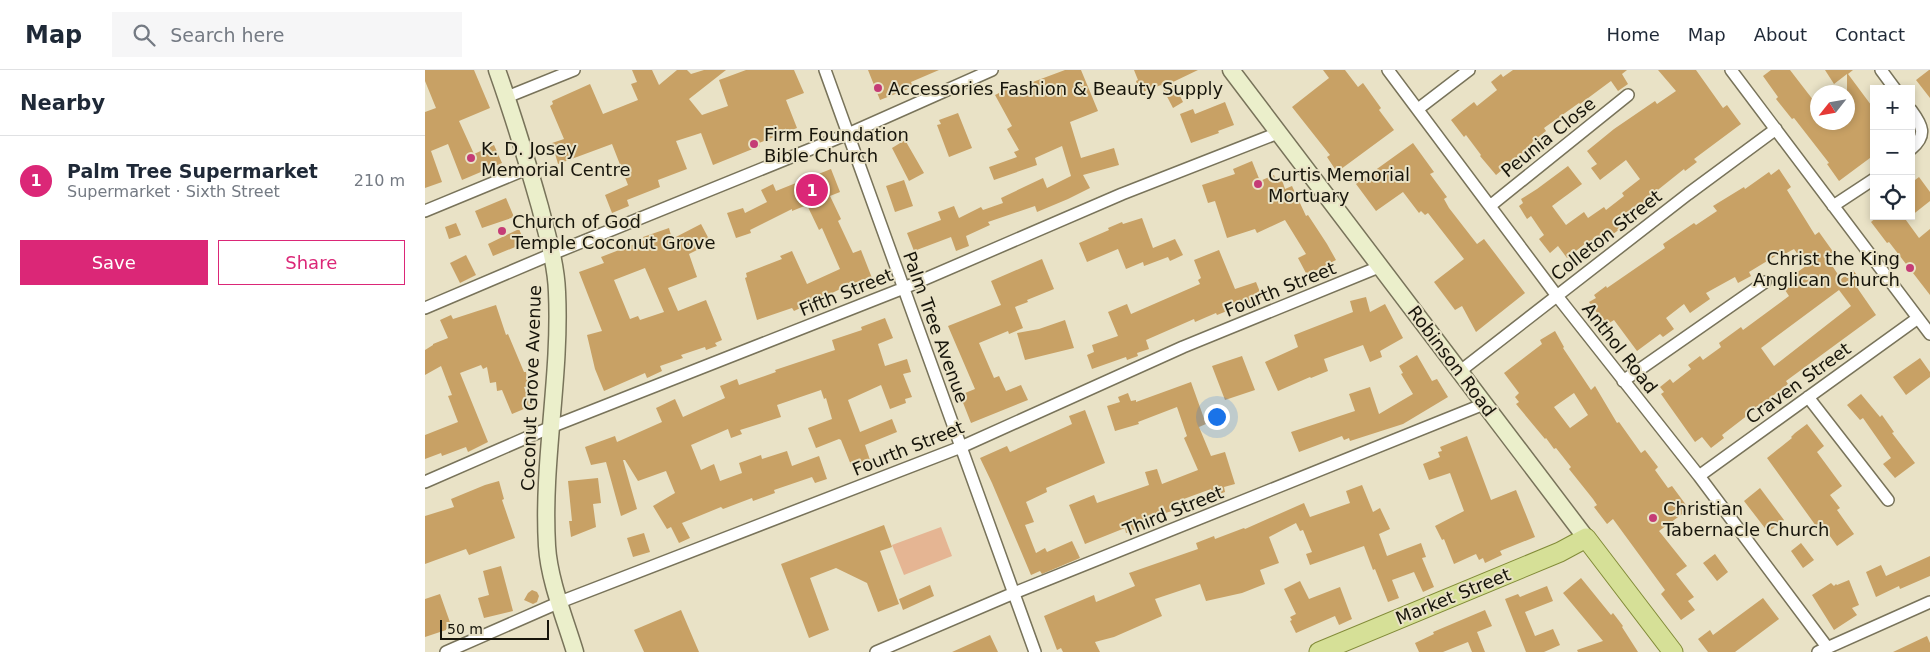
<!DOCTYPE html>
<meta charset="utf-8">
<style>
body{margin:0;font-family:"DejaVu Sans",sans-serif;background:#f6f6f7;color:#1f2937}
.controls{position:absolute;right:15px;top:15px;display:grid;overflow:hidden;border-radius:0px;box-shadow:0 2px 8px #0003}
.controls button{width:45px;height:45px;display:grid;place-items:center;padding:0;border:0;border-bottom:1px solid #e0e1e3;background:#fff;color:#1f2937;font:25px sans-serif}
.compass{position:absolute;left:1385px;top:15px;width:45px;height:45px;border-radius:50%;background:#fff;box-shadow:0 2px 8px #0003;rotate:239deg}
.scale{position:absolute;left:15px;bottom:12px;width:109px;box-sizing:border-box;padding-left:5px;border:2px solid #17150b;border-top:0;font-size:14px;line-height:18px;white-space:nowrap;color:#17150b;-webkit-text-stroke:4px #e9e2c6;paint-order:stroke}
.you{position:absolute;left:791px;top:346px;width:18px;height:18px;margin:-12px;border:4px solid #fff;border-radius:50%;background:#1a73e8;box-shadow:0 0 0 8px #1a73e833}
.badge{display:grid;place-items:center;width:32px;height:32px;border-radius:50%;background:#db2777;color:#fff;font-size:16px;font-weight:700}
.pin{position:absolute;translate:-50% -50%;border:2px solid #fff;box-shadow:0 1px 5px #0006}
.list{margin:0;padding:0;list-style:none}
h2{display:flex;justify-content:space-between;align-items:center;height:65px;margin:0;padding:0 20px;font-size:21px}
h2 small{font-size:16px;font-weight:400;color:#747a83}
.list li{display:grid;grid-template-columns:32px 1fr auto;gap:15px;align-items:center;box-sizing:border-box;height:90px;padding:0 20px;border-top:1px solid #e0e1e3}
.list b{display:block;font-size:19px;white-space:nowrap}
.list p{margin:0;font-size:16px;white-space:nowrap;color:#747a83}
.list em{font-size:16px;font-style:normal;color:#747a83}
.actions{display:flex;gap:10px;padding:15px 20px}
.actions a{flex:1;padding:11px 0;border:1px solid #db2777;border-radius:0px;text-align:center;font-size:18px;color:#db2777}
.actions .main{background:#db2777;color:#fff}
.icon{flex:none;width:28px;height:28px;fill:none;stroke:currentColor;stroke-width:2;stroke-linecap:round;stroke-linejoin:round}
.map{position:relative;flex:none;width:1505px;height:582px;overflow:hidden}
header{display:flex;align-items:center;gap:30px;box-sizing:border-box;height:70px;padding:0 25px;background:#fff;border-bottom:1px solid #e0e1e3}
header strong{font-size:24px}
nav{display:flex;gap:28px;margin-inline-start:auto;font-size:18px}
.search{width:350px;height:45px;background:#f6f6f7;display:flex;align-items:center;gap:12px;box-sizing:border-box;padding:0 18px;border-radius:0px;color:#747a83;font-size:19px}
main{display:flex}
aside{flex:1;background:#fff}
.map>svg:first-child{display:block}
</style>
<header>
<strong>Map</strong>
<div class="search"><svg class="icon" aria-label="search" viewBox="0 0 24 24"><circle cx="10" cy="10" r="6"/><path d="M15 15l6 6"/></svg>Search here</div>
<nav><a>Home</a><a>Map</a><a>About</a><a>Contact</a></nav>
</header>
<main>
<aside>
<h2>Nearby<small></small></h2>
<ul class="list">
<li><span class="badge">1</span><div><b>Palm Tree Supermarket</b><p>Supermarket · Sixth Street</p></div><em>210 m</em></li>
</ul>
<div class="actions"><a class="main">Save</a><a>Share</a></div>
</aside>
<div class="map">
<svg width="1505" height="582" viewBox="0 0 1505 582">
<rect width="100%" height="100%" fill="#e9e2c6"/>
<path fill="#e5b593" d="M516 457 527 486 479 505 467 475Z"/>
<path fill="#c8a165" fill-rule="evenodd" d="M0 0H49L65 38 34 51 49 84 69 75 77 93 37 110 23 74 6 81 17 112 0 118V42L11 38 0 11Z
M207 0H227L234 15 252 0H262L266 4 279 0H301L264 29 277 45 303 36 294 10 321 0H369L379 23 361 30 372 58 334 73 335 76 288 95 276 63 251 71 262 99 233 110 235 117 202 130 204 136 187 143 180 125 203 115 187 74 133 94 127 73 139 69 125 36 128 34 127 31 165 14 178 44 213 30 206 14 212 12Z
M443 0H514L486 12 488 17 455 30Z
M640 0H656L673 41 645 52 656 88 689 78 694 95 658 105 665 118 643 129 612 142 610 136 563 152 565 155 541 166 544 176 531 181 526 167 489 181 482 163 516 150 513 142 529 136 534 148 556 137 558 140 578 133 576 128 618 108 622 118 646 106 637 76 610 88 612 95 569 110 564 97 592 87 589 82 594 80 582 59 587 56 570 25 584 18 586 20Z
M709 0H773L748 12 758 32 748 38 736 15 715 23 711 11 713 10Z
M898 0H920L933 17 938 13 956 38 954 40 969 60 912 102 902 87 905 85 867 37 904 8Z
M1088 0H1202L1197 4 1203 14 1193 21 1186 11 1155 34 1154 33 1119 58 1121 61 1107 72 1108 74 1071 105 1055 86 1056 85 1041 65 1039 67 1026 50 1049 32 1052 36 1072 20 1066 12 1076 4 1078 7Z
M1233 0H1271L1298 38 1302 35 1316 54 1269 89 1272 92 1260 101 1259 99 1219 131 1221 134 1210 142 1209 139 1190 153 1195 159 1184 167 1181 163 1162 176 1161 173 1142 188 1133 176 1125 183 1114 169 1119 165 1106 146 1102 149 1094 136 1098 133 1096 129 1112 119 1143 96 1157 114 1127 136 1141 155 1159 142 1163 148 1179 137 1181 140 1199 126 1197 123 1215 109 1201 90 1175 110 1166 98 1172 94 1162 81 1189 59 1230 31 1232 34 1251 21Z
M1346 0H1365L1392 35V52H1422V4L1409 14 1400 0H1428L1423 4 1449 39V85L1414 111 1402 94 1404 93 1369 48 1367 49 1351 29 1353 27 1338 6Z
M1504 0H1505V28L1491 10Z
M800 32 809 55 793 61 794 63 766 73 755 44 768 39 770 44Z
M533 43 547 78 524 87 512 55 516 54 514 50Z
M480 70 499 103 484 111 467 78Z
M988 73 1009 102 1005 104 1022 127 1019 129 1024 138 1052 174 1059 169 1100 223 1051 262 1037 236 1030 240 1009 212 1039 189 1003 143 1000 145 996 141 994 143 978 122 951 141 931 114Z
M827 91 835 111 849 105 852 113 857 110 860 119 867 116 881 146 883 145 902 174 911 190 882 205 873 188 881 184 860 150 832 163 830 159 802 168 790 131 783 133 777 115 810 104 808 99Z
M406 99 415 122 405 126 416 149 413 151 428 183 436 180 447 208 429 215 428 213 369 241 367 238 332 250 320 208 322 207 321 203 357 189 355 186 367 181 382 214 415 199 397 158 394 160 382 135 367 141V139L325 160 326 163 311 168 302 143 318 138 320 143 342 132 336 120 348 114 351 121Z
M1354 99 1366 117 1362 120 1390 165 1394 162 1409 183 1402 188 1416 209 1428 200 1437 212 1431 216 1451 245 1361 311 1363 314 1297 365 1299 368 1286 378 1277 367 1270 372 1236 324 1239 322 1235 317 1245 309 1248 313 1266 299 1263 295 1275 286 1278 290 1296 277 1294 273 1316 257 1318 260 1364 226 1360 220 1365 216 1361 210 1381 196 1369 179 1354 187 1352 185 1324 202 1326 206 1313 213 1310 207 1281 223 1285 229 1265 243 1259 234 1241 248 1249 259 1238 267 1235 264 1212 281 1189 250 1181 255 1164 232 1171 228 1169 225 1181 216 1182 218 1240 178 1238 174 1269 153 1271 155 1292 141 1288 136 1319 117 1320 119 1344 102 1346 105ZM1414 220 1426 236 1349 296 1336 278Z
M1494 107 1505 122V131L1486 146V113Z
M479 110 488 136 470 142 461 116Z
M81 128 89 147 57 158 50 141Z
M1453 146H1478L1494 168 1505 159V225L1464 172 1462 173 1446 152Z
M717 148 728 178 750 169 758 185 745 191 743 187 719 196 718 192 701 199 693 179 662 192 654 173 684 160 683 158 697 152 698 154Z
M31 153 36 165 24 169 20 157Z
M276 154 286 173 264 184 272 207 243 218 253 241 281 230 297 270 290 273 292 276 281 280 280 277 256 285 258 288 235 296 237 301 222 308 220 303 179 321 170 299 162 265 177 261 154 202 179 193 176 187 220 170 218 167 244 158 247 169ZM220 198 239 242 215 250 213 246 205 249 189 210Z
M94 159 100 173 68 186 63 174Z
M794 180 810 219 831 212 837 227 792 245 791 243 770 252 769 249 721 270 724 279 712 283 713 286 702 290 701 287 667 299 662 285 669 282 667 275 693 266 683 242 702 234 706 244 775 214 773 210 776 208 769 190Z
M41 185 51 205 35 213 25 193Z
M617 189 629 219 602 230 603 232 590 237 598 258 584 264 583 261 554 273 569 308 574 306 581 321 596 315 603 330 546 353 535 325 550 319 523 256 576 235 566 211Z
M941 227 945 242 960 234 978 268 955 281 957 287 945 292 938 275 899 289 903 301 886 308 885 307 853 321 840 292 873 277 869 265 928 242 925 231Z
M71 235 81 265 83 264 99 302H101L103 316 99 317 106 336 87 344 77 320 72 321 71 312 65 313 62 297 58 299 56 295 35 303 63 372 43 382 41 377 17 386 16 383 0 389V365L33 352 23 326 27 325 16 296 0 305V280L8 275V274L23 268 15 250 26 245 28 249Z
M460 248 468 268 453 274 460 296 482 289 486 302 478 304 487 327 480 329 481 333 465 339 456 315 423 330 435 362 467 349 472 362 440 375 446 393 428 400 416 370 414 369 391 378 383 358 407 349 401 328 399 329 396 320 352 335 356 347 315 360 317 364 306 368 303 359 266 375 276 400 289 394 295 411 317 403 314 393 336 385 337 389 362 381 367 396 394 386 402 409 390 413 387 407 349 420 350 423 328 431 327 428 298 439 296 437 257 453 265 468 254 473 246 457 242 459 228 436 250 423 241 401 213 411 200 390H198L212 439 196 446 181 392 166 395 160 377 190 366 192 372 237 352 231 338 250 329 258 347 300 328 295 316 312 309 314 315 351 302 350 300 410 280 407 270 437 260 436 257Z
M640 250 649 278 600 290 592 263 614 259Z
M1130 261 1139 277 1138 278 1166 320 1170 316 1192 353 1194 352 1216 383 1220 380 1233 397 1230 400 1243 418 1247 416 1264 439 1234 461 1262 496 1251 504 1269 527 1263 531 1270 540 1256 550 1236 524 1240 520 1188 449 1182 454 1169 437 1172 435 1168 429 1144 399 1146 397 1131 378 1129 379 1121 368 1120 369 1091 334 1094 332 1090 327 1094 323 1079 303 1117 274 1115 270ZM1149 323 1163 345 1145 358 1129 337Z
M992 285 1007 311 1012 309 1023 327 978 354 925 371 924 368 919 370 917 366 874 382 866 362 930 341 924 324 945 317 954 344 988 324 976 304 978 303 974 296Z
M817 286 830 320 800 330 787 296Z
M1495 288 1505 302V307L1481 325 1468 307Z
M766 312 781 354 774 357 786 386 800 382 810 414 799 417 800 422 788 426 786 419 745 434 747 441 724 448 726 453 701 463 700 458 660 474 644 435 669 425 672 433 724 415 720 402 732 399 737 414 773 400 759 368 762 366 752 337 713 352 714 354 690 361 682 336 695 332 693 327 703 323 706 331 711 330V332Z
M1436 324 1455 347 1457 345 1469 362 1467 363 1490 393 1470 408 1458 394 1466 388 1438 348 1435 350 1422 335Z
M660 340 680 393 621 418 622 422 601 432 609 452 600 455 611 483 620 478 622 482 647 471 655 488 617 504 615 501 606 505 567 413 555 388 582 376 585 382 647 354 644 346Z
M1382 354 1399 376 1392 382 1417 416 1405 425 1415 438 1412 440 1429 464 1412 476 1395 452 1391 456 1342 388 1367 368 1366 367 1370 363Z
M1042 366 1066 430 1091 420 1110 467 1075 481 1077 485 1060 493 1058 488 1054 490 1051 484 1029 494 1019 469 1017 470 1010 456 1039 441 1025 403 1004 410 998 394 1015 387 1013 382 1017 381 1015 377Z
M173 408 176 433 168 434 171 457 146 467 144 451H147L143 411Z
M74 411 79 429 77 430 90 468 44 485 41 479 0 494V446L29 437 26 429 60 415Z
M937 415 948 442 955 438 965 459 954 464 962 486 996 473 1001 487 997 488 1009 517 998 522 989 502 967 510 974 528 963 532 950 499 948 500 939 476 885 495 881 484 887 482 878 460 875 461 871 453 844 467 854 493 835 500 840 514 817 523 781 531 775 514 730 529 737 546 689 567 670 572 675 582H638L636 578 632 580 619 546 669 525 671 532 710 516 704 503 773 479 771 473 789 466 790 469 819 458 820 459 879 433 885 447 925 433 921 421Z
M1335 418 1359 450 1343 462 1319 431Z
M459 455 467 477 455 481 474 534 453 542 442 513 411 498 385 508 404 560 384 568 356 494Z
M219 463 225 482 208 487 202 468Z
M1376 473 1389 490 1378 498 1366 481Z
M1290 484 1303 502 1292 511 1278 493Z
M1505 486V506L1475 519 1474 516 1451 527 1441 502 1456 495 1461 506Z
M76 496 88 541 59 548 53 528 64 525 58 501Z
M1156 508 1186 545 1188 543 1198 556 1197 557 1213 582H1153L1152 580 1178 571 1138 523Z
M1424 510 1434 535 1427 538 1432 545 1409 560 1387 525 1406 513 1409 516 1411 514 1412 515Z
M875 511 884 529 915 517 927 549 914 555 910 546 871 563 865 551 867 550 865 547 871 544 859 519Z
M505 515 509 526 478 540 474 529Z
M1122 516 1128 531 1100 542 1110 566 1128 559 1135 575 1119 582H1101L1080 529 1093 524 1095 527Z
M107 520 112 522 114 526 112 532 108 534 99 530 103 523Z
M15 524 27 558 0 567V529Z
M1338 528 1354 549 1310 582H1283L1273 569 1285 560 1288 565Z
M256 540 274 582H219L209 560Z
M1060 540 1067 556 1052 562 1060 582H1047L1043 572 1018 582H994L990 573 1009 564 1008 562Z
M565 565 573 582H527Z
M1502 566 1505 573V582H1468Z"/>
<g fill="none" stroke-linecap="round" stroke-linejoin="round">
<g stroke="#78735a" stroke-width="14">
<path id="street" d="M400 0 610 582
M963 0 1132 226 1274 406 1402 577
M1306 0 1505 264
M1456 0 1470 19
M82 27 149 0
M993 39 1044 0
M1486 40C1497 55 1503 65 1486 79
M1065 136 1203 25
M1408 136 1449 109
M0 141 104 98
M0 238 127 184 423 64 567 0
M1034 302 1263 124 1351 59
M1198 311 1340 212
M1383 327 1463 430
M1274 406 1493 248
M0 412 126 357 479 218 697 124 853 63
M21 582 135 532 536 377 758 277 954 197
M451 582 589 523 1059 334
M1393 582 1505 532"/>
</g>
<g stroke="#78735a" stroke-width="19">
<path id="secondary" d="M72 0C88 45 102 91 115 137 122 165 131 193 132 222 136 307 117 391 122 476 124 510 140 549 150 582
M806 0 1161 468"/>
</g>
<g stroke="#828b38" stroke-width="21">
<path id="primary" d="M894 582 1135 482 1161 468 1248 582"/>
</g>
<use href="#street" stroke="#fff" stroke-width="11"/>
<use href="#secondary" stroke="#ebefcb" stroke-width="16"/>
<use href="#primary" stroke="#d6e097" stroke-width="19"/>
</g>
<g fill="#c53c76" stroke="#e9e2c6" stroke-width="2">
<circle cx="453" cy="18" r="5"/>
<circle cx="329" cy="74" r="5"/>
<circle cx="46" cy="88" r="5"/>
<circle cx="833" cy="114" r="5"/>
<circle cx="77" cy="161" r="5"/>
<circle cx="1485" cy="198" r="5"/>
<circle cx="1228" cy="448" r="5"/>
</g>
<g text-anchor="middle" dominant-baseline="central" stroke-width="4" stroke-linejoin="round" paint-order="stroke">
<g font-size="18" fill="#17150b" stroke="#e9e2c6" text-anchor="start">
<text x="463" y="18">Accessories Fashion &amp; Beauty Supply</text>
<text x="339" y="64">Firm Foundation<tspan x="339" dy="21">Bible Church</tspan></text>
<text x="56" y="78">K. D. Josey<tspan x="56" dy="21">Memorial Centre</tspan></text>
<text x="843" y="104">Curtis Memorial<tspan x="843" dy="21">Mortuary</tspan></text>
<text x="87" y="151">Church of God<tspan x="87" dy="21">Temple Coconut Grove</tspan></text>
<text x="1475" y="188" text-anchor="end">Christ the King<tspan x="1475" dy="21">Anglican Church</tspan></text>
<text x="1238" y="438">Christian<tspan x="1238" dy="21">Tabernacle Church</tspan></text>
</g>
<g font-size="18" fill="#17150b" stroke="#e9e2c6">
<text transform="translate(1123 67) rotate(-39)">Peunia Close</text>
<text transform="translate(1181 165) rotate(-38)">Colleton Street</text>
<text transform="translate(855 219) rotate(-22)">Fourth Street</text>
<text transform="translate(421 222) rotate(-22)">Fifth Street</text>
<text transform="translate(511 257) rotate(70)">Palm Tree Avenue</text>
<text transform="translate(1195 278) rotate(52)">Anthol Road</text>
<text transform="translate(1027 291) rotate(53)">Robinson Road</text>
<text transform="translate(1373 313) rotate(-36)">Craven Street</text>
<text transform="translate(106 318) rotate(-88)">Coconut Grove Avenue</text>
<text transform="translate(483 378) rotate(-22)">Fourth Street</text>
<text transform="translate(748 441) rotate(-22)">Third Street</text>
<text transform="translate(1028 526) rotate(-22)">Market Street</text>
</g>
</g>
</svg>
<div class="controls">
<button>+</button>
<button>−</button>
<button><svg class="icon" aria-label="locate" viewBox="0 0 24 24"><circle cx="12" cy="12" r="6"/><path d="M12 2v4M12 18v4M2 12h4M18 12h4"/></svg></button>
</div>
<svg class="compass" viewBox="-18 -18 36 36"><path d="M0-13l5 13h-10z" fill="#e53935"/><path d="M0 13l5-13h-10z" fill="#747a83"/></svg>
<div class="scale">50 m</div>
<div class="you"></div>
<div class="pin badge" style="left:387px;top:120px">1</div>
</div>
</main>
